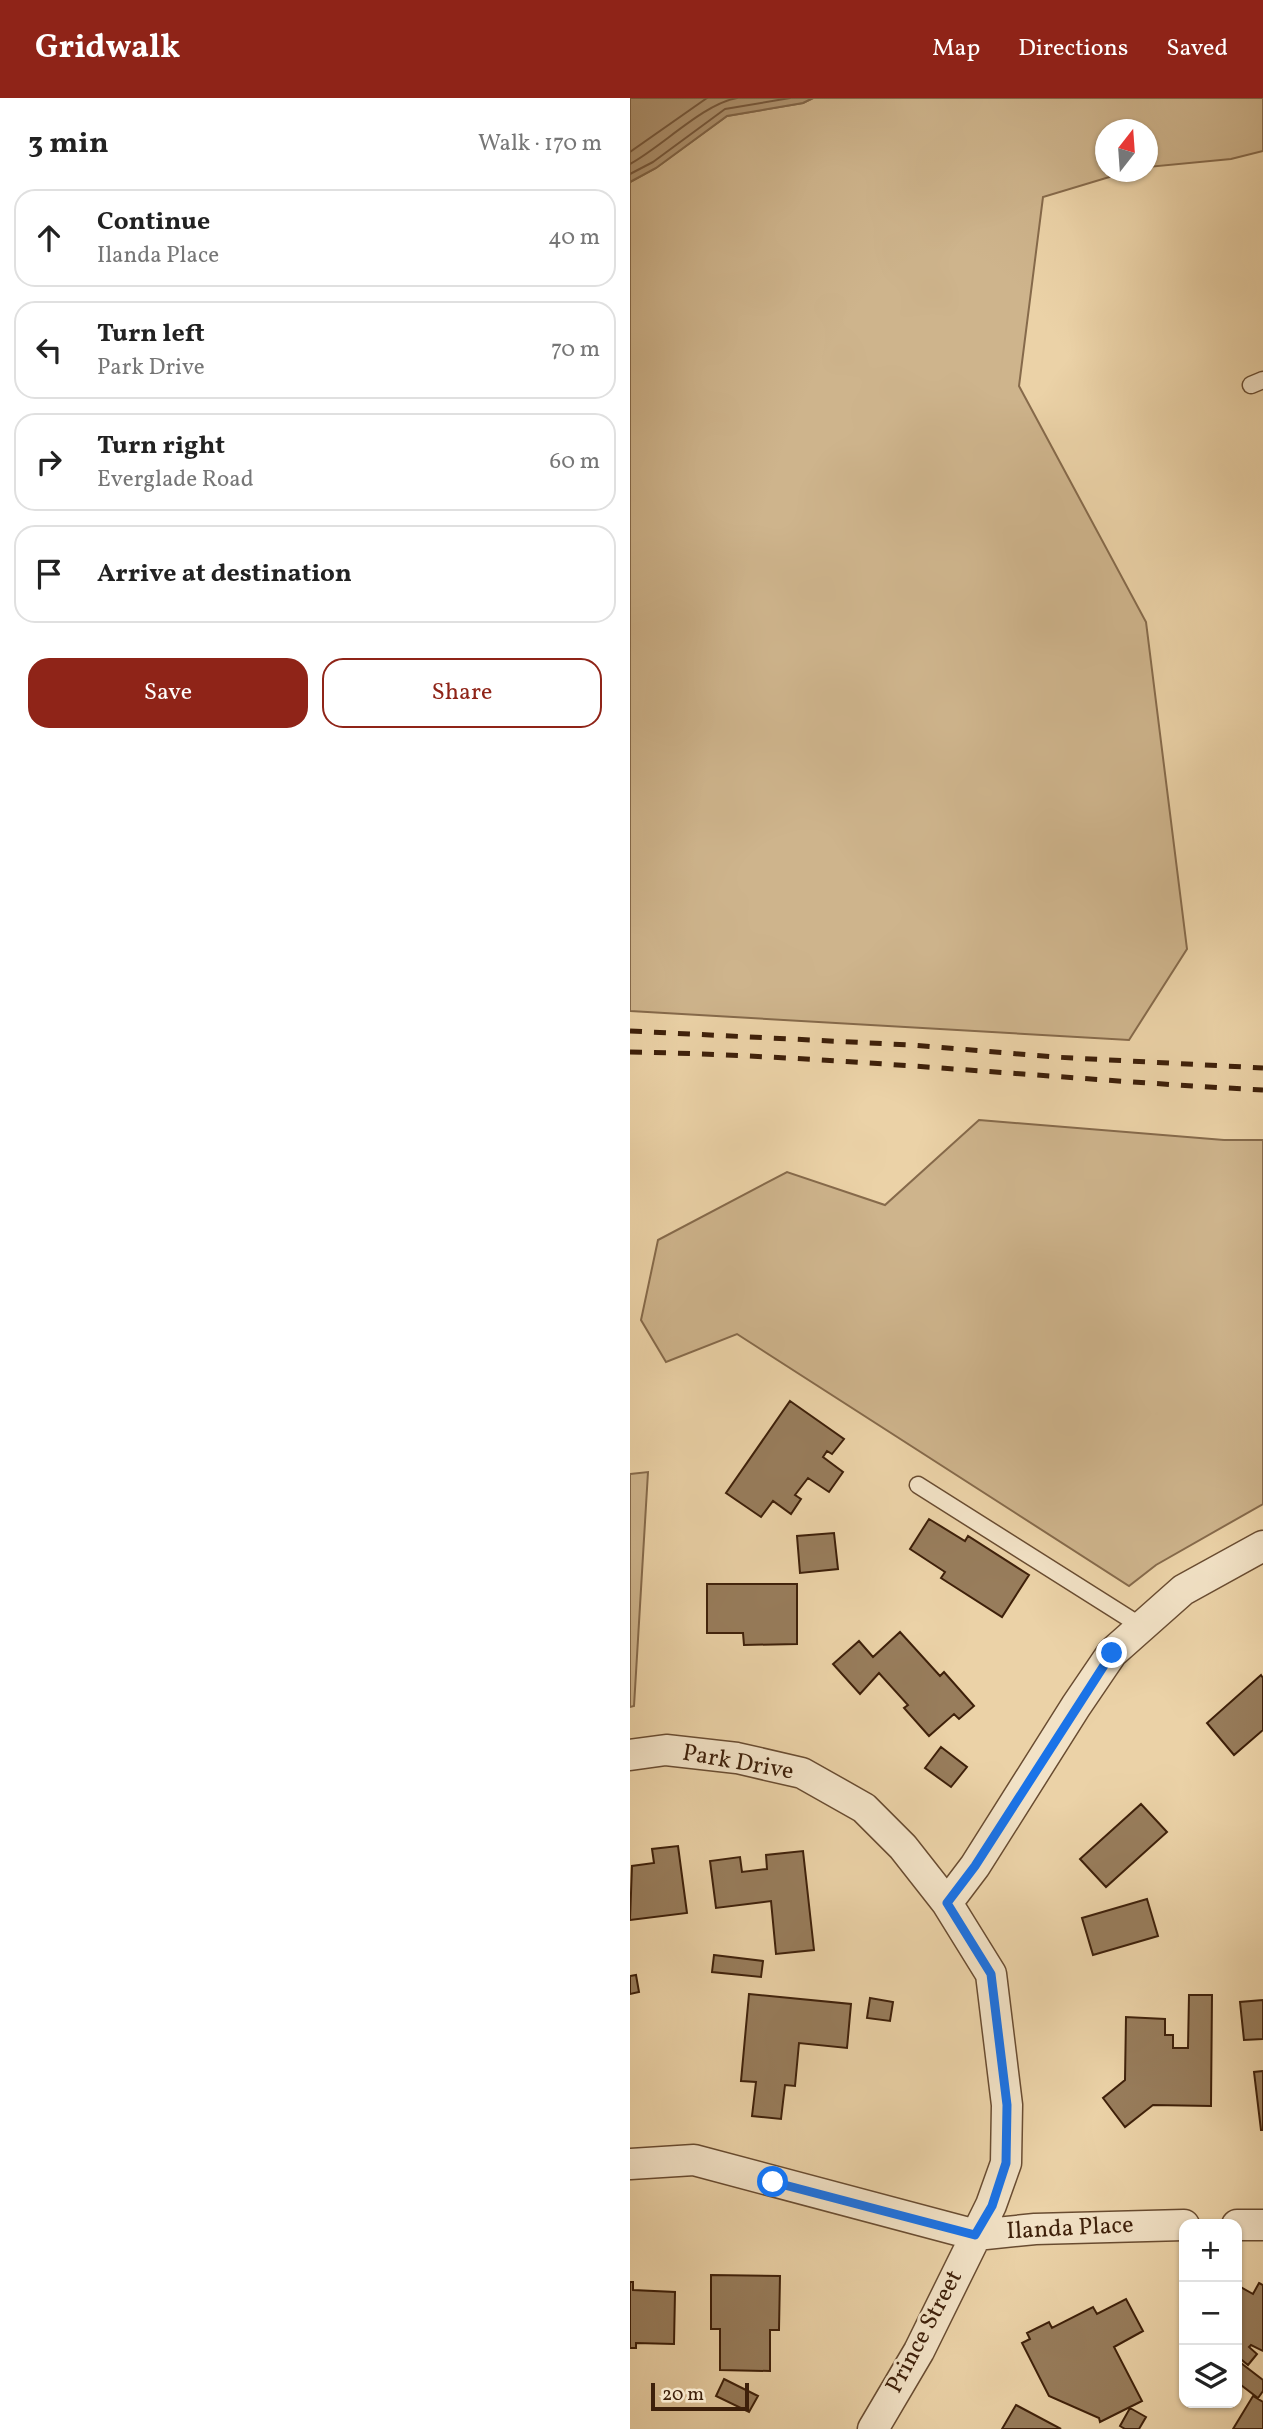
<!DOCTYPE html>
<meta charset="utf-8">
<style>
body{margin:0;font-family:Vollkorn,serif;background:#f2f2f2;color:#222}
.controls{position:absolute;right:21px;bottom:21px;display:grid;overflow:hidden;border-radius:14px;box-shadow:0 2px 5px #0004}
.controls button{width:63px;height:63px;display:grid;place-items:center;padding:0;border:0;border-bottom:2px solid #e0e0e0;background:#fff;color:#222;font:35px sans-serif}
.compass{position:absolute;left:465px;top:21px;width:63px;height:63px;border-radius:50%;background:#fff;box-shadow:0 2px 5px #0004;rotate:17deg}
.scale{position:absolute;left:21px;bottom:18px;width:98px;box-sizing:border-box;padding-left:7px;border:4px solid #3e200a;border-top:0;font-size:19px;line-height:24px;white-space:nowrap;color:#3e200a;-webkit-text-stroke:5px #f2e2c6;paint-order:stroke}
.stop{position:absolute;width:21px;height:21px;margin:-16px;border:5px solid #1a73e8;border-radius:50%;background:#fff}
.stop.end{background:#1a73e8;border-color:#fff;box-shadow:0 2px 7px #0008}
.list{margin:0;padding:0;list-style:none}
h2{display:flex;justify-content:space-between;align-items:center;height:91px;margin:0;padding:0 28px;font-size:30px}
h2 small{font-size:23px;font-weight:400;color:#767676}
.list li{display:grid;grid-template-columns:46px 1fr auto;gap:21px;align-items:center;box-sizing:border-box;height:98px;margin:0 14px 14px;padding:0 14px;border:2px solid #e0e0e0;border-radius:21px}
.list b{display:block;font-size:26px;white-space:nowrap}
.list p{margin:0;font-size:23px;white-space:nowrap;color:#767676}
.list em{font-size:23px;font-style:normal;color:#767676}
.actions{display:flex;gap:14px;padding:21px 28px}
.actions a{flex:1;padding:16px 0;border:2px solid #8f2418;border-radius:21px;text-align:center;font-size:24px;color:#8f2418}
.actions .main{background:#8f2418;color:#fff}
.icon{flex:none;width:38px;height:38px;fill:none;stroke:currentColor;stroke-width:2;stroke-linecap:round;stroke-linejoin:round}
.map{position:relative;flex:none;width:633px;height:2331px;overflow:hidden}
header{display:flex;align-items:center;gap:42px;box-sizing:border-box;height:98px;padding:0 35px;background:#8f2418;color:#fff}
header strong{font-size:33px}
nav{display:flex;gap:38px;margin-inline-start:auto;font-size:24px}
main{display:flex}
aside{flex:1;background:#fff}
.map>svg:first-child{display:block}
</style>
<header>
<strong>Gridwalk</strong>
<nav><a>Map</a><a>Directions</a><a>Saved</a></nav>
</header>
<main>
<aside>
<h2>3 min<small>Walk · 170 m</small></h2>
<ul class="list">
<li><svg class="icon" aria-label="ahead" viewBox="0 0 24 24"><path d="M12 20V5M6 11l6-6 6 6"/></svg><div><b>Continue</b><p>Ilanda Place</p></div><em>40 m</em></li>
<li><svg class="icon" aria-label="left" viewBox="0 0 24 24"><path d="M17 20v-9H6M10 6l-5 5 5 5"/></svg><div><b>Turn left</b><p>Park Drive</p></div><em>70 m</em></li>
<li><svg class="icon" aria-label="right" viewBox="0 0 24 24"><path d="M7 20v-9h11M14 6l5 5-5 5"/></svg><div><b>Turn right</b><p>Everglade Road</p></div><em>60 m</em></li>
<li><svg class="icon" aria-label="arrive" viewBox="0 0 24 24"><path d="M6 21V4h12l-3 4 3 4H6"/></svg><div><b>Arrive at destination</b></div></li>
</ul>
<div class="actions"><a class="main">Save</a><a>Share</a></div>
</aside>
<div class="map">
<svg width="633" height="2331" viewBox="0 0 633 2331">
<rect width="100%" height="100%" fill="#ebd2a7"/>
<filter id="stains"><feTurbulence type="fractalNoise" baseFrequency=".00286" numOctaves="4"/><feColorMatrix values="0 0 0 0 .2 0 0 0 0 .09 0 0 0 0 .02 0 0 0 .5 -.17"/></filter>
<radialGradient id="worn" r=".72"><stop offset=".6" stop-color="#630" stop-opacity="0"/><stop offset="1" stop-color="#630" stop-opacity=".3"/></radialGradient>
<path fill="#ceb48c" stroke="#866a4b" stroke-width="2" d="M183 0H633V53L601 61 518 69 517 32H475V74H496L413 99 389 288 516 524 557 851 499 942 0 913V84L26 70 97 18 173 5Z
M349 1022 594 1042H633V1406L526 1467 499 1488 107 1236 36 1264 11 1222 28 1142 157 1074 255 1107Z
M18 1374 4 1608 0 1609V1376Z"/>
<path fill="#b09572" stroke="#826648" stroke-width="2" d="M0 0H183L173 5 97 18 26 70 0 84Z"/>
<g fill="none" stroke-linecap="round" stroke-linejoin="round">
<path stroke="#775a3e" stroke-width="2" d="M0 54 77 0
M0 66C33 48 73 6 107 0
M0 76 23 64 95 11 160 0"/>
</g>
<path fill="#987d5c" stroke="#3e200a" stroke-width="2" d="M160 1303 214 1341 202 1356 197 1353 193 1359 213 1374 199 1394 178 1380 165 1397 171 1401 161 1416 143 1403 131 1419 96 1395Z
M299 1421 335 1443 338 1438 399 1477 372 1519 311 1480 315 1474 280 1451Z
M204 1435 208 1471 170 1475 167 1438Z
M77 1486H167V1546L114 1547 113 1535H77Z
M270 1534 310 1578 314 1574 344 1608 329 1621 324 1616 299 1638 274 1610 278 1607 249 1575 230 1596 203 1566 229 1543 243 1559Z
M631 1577 633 1580V1632L604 1657 577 1625Z
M311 1649 337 1669 321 1689 295 1670Z
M511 1706 537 1734 476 1789 450 1761Z
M48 1748 57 1815 0 1822 2 1768 24 1765 22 1751Z
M173 1753 184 1852 146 1856 141 1803 86 1810 80 1763 110 1759 112 1774 137 1771 136 1757Z
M517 1801 528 1838 463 1857 452 1820Z
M84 1857 133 1863 131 1879 82 1874Z
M6 1877 9 1894 0 1896V1878Z
M119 1896 221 1906 217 1950 169 1945 165 1988 155 1987 151 2021 122 2018 126 1984 111 1983Z
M559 1897H582L581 2008 523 2007 495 2029 473 2000 495 1982 496 1919 535 1921V1937H543V1950H558Z
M240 1900 263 1904 260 1923 237 1920Z
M633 1902V1941L614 1942 610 1904Z
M633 1973V2032H631L624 1974Z
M81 2177 150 2178 149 2232H140V2273L90 2272V2231H81Z
M0 2184H3V2192L45 2194 44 2246 6 2245V2250H0Z
M629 2185 633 2187V2253L621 2247 619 2249 627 2256 618 2267 607 2258V2187L623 2196Z
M496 2201 513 2233 484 2249 512 2303 470 2324 469 2320 419 2298 392 2245 400 2241 397 2235 419 2224 422 2230 463 2209 467 2216Z
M607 2262 633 2282V2293L628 2300 607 2284Z
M94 2281 128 2298 119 2314 86 2298Z
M623 2298 633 2304V2331H603Z
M386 2307 431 2331H372Z
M500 2310 516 2319 509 2331H495L490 2328Z"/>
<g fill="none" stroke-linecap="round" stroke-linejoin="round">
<g stroke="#694c31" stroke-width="19">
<path id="service" d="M621 287 633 282
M288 1387 511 1528"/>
</g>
<g stroke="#694c31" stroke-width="33">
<path id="minor" d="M0 1657 36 1652 107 1660 172 1675 234 1710 273 1749 317 1805 361 1876 377 2007 376 2065 361 2107 289 2253 243 2331
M317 1805 345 1768 446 1608 482 1555 553 1492 633 1448
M0 2066 64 2062 346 2137 405 2131 554 2127
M607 2127H633"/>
</g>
<use href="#service" stroke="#f2e2c6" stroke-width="16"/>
<use href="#minor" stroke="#f2e2c6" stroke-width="30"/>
<path stroke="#3e200a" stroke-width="5" stroke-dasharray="12 12" stroke-linecap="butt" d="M0 933 281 947 424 959 633 970
M0 954C211 958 422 981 633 992"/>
</g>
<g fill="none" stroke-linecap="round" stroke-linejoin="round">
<path stroke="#1a73e8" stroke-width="9" d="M143 2084 345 2137 362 2108 376 2065 377 2007 361 1876 317 1805 345 1768 482 1555"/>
</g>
<g text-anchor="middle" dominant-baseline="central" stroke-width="6" stroke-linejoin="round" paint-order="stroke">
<g font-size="24" fill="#3e200a" stroke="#f2e2c6">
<text transform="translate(108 1665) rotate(10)">Park Drive</text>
<text transform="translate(440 2131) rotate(-3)">Ilanda Place</text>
<text transform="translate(295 2234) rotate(-62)">Prince Street</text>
</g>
</g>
<rect width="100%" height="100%" filter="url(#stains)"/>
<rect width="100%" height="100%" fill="url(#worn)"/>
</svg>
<div class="controls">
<button>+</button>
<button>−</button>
<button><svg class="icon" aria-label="layers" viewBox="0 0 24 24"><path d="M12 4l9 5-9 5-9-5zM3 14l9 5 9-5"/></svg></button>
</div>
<svg class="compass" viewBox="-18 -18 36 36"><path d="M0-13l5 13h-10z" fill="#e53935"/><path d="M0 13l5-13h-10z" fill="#767676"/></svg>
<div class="scale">20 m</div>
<div class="stop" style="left:143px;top:2084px"></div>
<div class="stop end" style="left:482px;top:1555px"></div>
</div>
</main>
